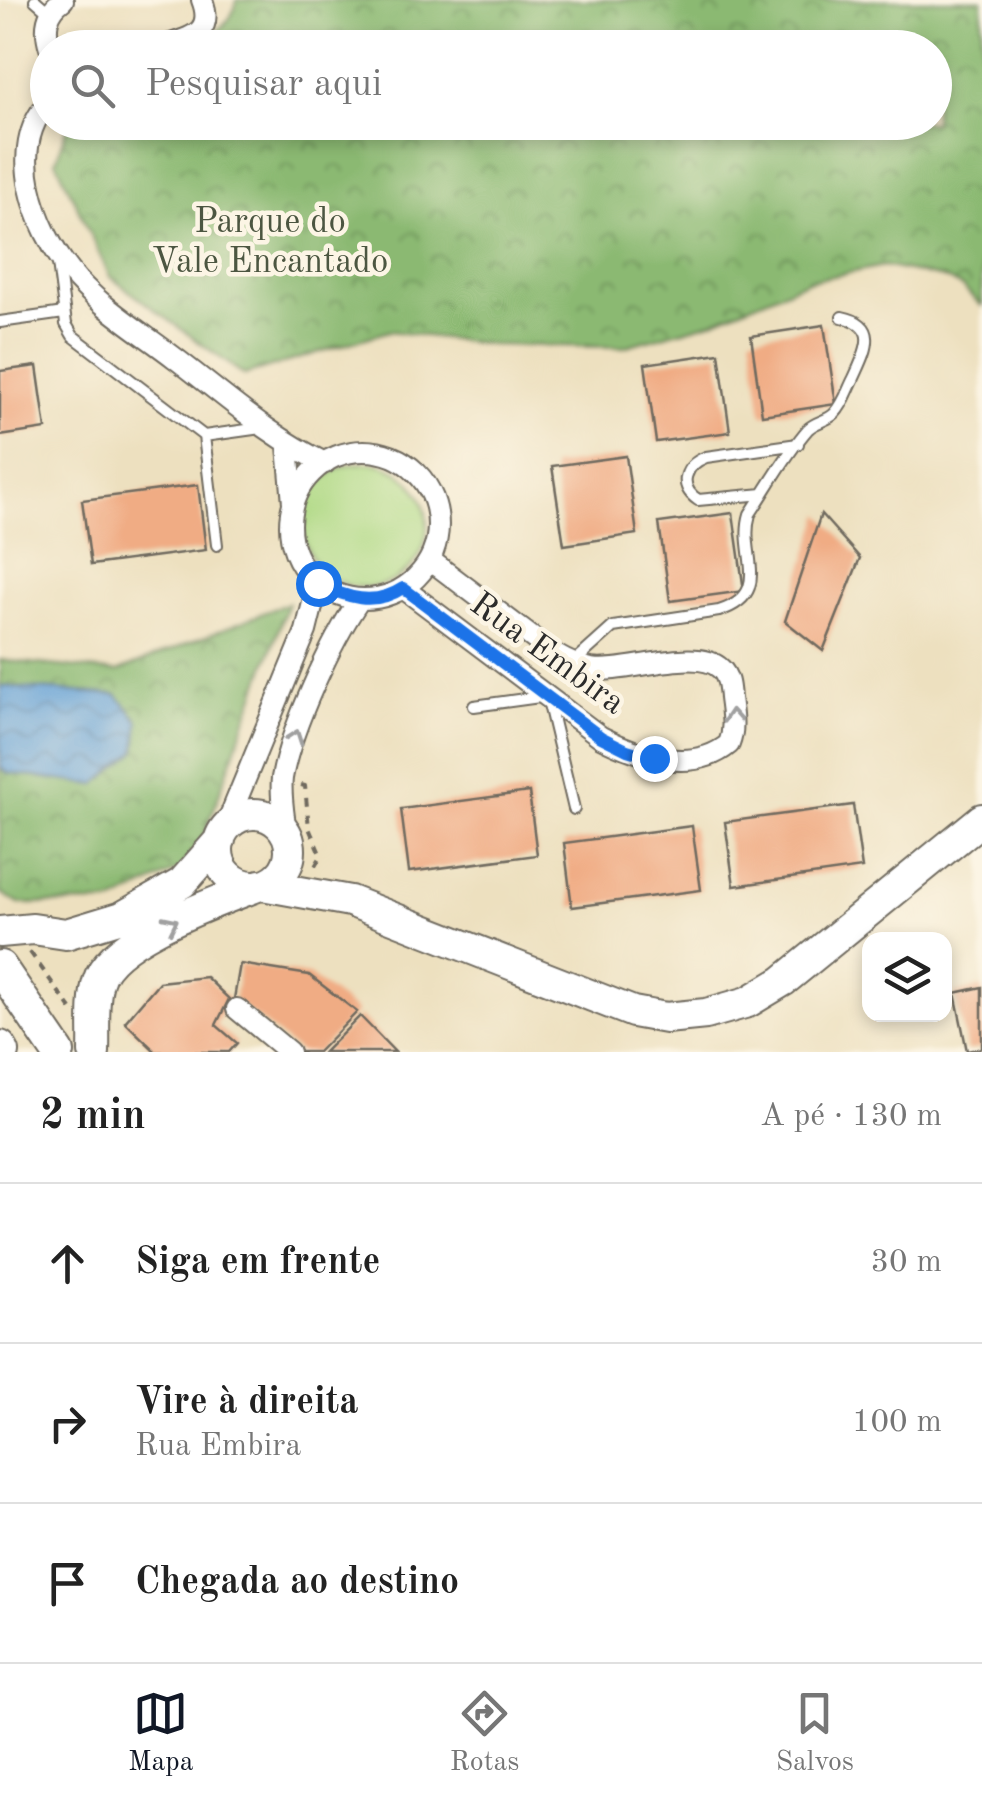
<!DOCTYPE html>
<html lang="pt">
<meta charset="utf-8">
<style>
body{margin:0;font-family:"Old Standard TT",serif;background:#f6f6f6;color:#222}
.controls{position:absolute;right:30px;bottom:30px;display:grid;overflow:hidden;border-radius:20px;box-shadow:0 5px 15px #0003}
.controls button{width:90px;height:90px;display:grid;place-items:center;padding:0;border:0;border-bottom:2px solid #e0e0e0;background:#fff;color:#222;font:50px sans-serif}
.stop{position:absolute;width:30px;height:30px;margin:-22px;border:8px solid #1a73e8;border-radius:50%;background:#fff}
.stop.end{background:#1a73e8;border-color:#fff;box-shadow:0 2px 10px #0008}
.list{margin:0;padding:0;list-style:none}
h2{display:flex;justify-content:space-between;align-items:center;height:130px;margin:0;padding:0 40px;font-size:42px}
h2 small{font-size:32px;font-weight:400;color:#767676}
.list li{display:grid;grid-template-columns:65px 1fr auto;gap:30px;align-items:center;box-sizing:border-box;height:160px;padding:0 40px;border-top:2px solid #e0e0e0}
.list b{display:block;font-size:38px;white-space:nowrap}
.list p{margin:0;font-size:32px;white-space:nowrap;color:#767676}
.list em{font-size:32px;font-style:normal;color:#767676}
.icon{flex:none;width:55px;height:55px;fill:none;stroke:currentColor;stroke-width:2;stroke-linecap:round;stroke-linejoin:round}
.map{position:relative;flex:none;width:982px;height:1052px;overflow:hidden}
.search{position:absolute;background:#fff;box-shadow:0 5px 15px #0003;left:30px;right:30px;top:30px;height:110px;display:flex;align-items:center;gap:25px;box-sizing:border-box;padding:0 35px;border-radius:55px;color:#767676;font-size:38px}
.sheet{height:610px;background:#fff}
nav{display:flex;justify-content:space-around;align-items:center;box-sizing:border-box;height:140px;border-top:2px solid #e0e0e0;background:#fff;font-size:28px;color:#767676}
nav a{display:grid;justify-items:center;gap:5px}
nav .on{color:#111827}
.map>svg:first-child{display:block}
</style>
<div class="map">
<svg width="982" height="1052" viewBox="0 0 982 1052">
<defs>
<pattern id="forest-crowns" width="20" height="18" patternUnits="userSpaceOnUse" patternTransform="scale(2.5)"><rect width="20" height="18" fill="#8bb972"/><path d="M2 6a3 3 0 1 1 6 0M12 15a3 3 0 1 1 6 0" fill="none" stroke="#72975e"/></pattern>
<pattern id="water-waves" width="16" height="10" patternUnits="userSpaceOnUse" patternTransform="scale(2.5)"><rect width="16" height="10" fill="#65a1d6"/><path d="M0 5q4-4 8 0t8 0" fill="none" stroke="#5383ae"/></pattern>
</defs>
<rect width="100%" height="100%" fill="#fcf5e5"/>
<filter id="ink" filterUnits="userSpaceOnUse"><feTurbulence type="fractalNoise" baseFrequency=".01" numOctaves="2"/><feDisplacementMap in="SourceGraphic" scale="20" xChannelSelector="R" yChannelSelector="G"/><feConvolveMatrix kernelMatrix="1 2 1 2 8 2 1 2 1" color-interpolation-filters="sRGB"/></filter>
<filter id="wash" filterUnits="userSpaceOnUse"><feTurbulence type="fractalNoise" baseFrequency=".0048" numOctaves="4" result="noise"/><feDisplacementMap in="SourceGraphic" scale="40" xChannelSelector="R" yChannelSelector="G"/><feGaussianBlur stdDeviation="2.25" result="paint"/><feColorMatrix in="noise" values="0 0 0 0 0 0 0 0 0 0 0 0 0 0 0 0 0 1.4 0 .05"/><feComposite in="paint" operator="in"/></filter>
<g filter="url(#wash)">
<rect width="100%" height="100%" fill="#ede0bf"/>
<path fill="#afd984" stroke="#6d8258" stroke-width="2.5" d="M303 525a62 62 0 1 1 124 0a62 62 0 1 1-124 0Z"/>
<path fill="url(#forest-crowns)" stroke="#5b724e" stroke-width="2.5" d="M236 0H982V306L962 287 944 278 883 266 808 281 708 323 623 347 494 345 389 331 244 375 110 277 56 161 69 122H934V48L187 47C208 37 234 26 236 0Z
M288 603 205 834 184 867 112 903 19 904 0 892V767L8 773 116 695 0 686V660L117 672Z"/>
<path fill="url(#water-waves)" stroke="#486680" stroke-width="2.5" d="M0 686 117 695 139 721 136 751 95 785 8 773 0 767Z"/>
<g id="blocks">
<path fill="#f0ac84" d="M824 325 836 404 762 415 751 336Z
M719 353 730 432 656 442 645 364Z
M37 366 46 429 0 436V371Z
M626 456 637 534 564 545 552 466Z
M198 485 206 550 91 565 82 500Z
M733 513 744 591 670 601 659 523Z
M821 514 860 558 823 651 785 621Z
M529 792 537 855 409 872 401 809Z
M853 805 862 868 734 886 725 822Z
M692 826 701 890 572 907 564 843Z
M240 964 309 975 357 1012 318 1052H299L234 999Z
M206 977 229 999 216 1025 237 1043 229 1052H156L125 1022 159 982Z
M982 987V1048L967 1051 955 993Z
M360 1016 395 1052H324Z"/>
</g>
</g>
<g filter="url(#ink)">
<use href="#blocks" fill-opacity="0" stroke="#6f6a5f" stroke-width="2.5"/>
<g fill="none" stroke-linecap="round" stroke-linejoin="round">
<g stroke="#6f6a5f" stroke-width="14">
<path id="lane" d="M35 0 50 13
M58 263 66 324 73 336 204 436 261 428
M0 322 64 313
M204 436 217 545
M763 494 698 500C677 486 685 465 706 457L798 444
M573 663 613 627 719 611C775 593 738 553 750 514 768 487 786 454 808 429 816 421 828 421 835 413 844 404 848 389 854 378 865 353 882 325 842 317
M474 706 547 696 574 809"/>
</g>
<g stroke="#6f6a5f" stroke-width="24">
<path id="street" d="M50 48C44 29 46 12 63 0
M159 48C186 38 216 36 202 0
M48 103C6 149 35 228 70 271 98 306 140 331 175 358 224 395 270 437 325 463
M288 446 293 503
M290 525a74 74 0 1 1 148 0a74 74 0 1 1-148 0Z
M403 588 601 737C638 756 693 774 729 744 735 729 732 715 730 698 729 688 729 677 721 669 697 645 624 675 591 669 577 667 566 661 554 654L430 560
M223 833 306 631 318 583
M286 833C284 815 280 795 282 778 291 728 331 641 360 599
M237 1009 289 1052"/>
</g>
<g stroke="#6f6a5f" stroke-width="34">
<path id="secondary" d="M218 850a36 36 0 1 1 72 0a36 36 0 1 1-72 0Z
M262 885 350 901 633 1012 666 1018 706 1014 748 1002 783 981 982 819
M0 932 33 929 66 934 122 917 182 883 220 840
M94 1052C95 1030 92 1003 98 982 109 938 219 901 260 885"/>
</g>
<g stroke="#6f6a5f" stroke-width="36">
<path id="primary" d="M0 967 58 1052
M0 1047 3 1052"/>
</g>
<path stroke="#6f6a5f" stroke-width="4" stroke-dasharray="8 8" stroke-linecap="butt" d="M301 785 305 786 309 828 321 856 314 868
M30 952 71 1009"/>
<use href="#lane" stroke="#fff" stroke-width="10"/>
<use href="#street" stroke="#fff" stroke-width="20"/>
<use href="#secondary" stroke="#fff" stroke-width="30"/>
<use href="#primary" stroke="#fff" stroke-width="32"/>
</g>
<defs><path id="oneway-chevron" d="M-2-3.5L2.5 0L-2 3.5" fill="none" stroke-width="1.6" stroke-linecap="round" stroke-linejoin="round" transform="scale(2.5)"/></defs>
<g stroke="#a0a0a0">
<use href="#oneway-chevron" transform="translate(732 716) rotate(-94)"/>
<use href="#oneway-chevron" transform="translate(295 737) rotate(-70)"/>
<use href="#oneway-chevron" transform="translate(171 923) rotate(-26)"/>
</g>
</g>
<g fill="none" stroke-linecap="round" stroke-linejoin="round" filter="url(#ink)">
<path stroke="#1a73e8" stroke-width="12" d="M318 583C346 598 374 607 403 588L601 737 627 750 654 758"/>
</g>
<g text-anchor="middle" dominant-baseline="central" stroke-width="9" stroke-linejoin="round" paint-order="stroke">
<g font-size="35" fill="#4c5641" stroke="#fcf5e5">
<text x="270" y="222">Parque do<tspan x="270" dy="40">Vale Encantado</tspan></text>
</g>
<g font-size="35" fill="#2b2b2b" stroke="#fcf5e5">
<text transform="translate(547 654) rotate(36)">Rua Embira</text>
</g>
</g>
</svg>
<div class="controls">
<button><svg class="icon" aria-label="layers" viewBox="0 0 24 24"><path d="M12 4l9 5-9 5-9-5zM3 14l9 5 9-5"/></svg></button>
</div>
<div class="stop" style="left:318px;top:583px"></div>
<div class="stop end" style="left:654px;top:758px"></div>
<div class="search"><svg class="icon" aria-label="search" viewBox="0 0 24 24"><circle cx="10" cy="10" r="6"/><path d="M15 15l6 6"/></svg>Pesquisar aqui</div>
</div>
<section class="sheet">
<h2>2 min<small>A pé · 130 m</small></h2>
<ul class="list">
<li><svg class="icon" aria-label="ahead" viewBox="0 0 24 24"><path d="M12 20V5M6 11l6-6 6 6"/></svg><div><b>Siga em frente</b></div><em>30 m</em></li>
<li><svg class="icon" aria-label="right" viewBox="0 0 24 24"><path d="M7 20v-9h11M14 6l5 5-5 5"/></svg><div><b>Vire à direita</b><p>Rua Embira</p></div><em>100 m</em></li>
<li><svg class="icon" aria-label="arrive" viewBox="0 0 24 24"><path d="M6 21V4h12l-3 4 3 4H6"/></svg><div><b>Chegada ao destino</b></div></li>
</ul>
</section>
<nav>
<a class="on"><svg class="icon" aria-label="map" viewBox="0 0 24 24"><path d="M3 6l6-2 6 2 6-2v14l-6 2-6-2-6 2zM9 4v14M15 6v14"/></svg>Mapa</a>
<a><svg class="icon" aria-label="directions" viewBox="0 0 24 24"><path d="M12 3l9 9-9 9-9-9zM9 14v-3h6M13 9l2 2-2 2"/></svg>Rotas</a>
<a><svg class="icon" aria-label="saved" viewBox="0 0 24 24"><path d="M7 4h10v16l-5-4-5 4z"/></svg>Salvos</a>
</nav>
